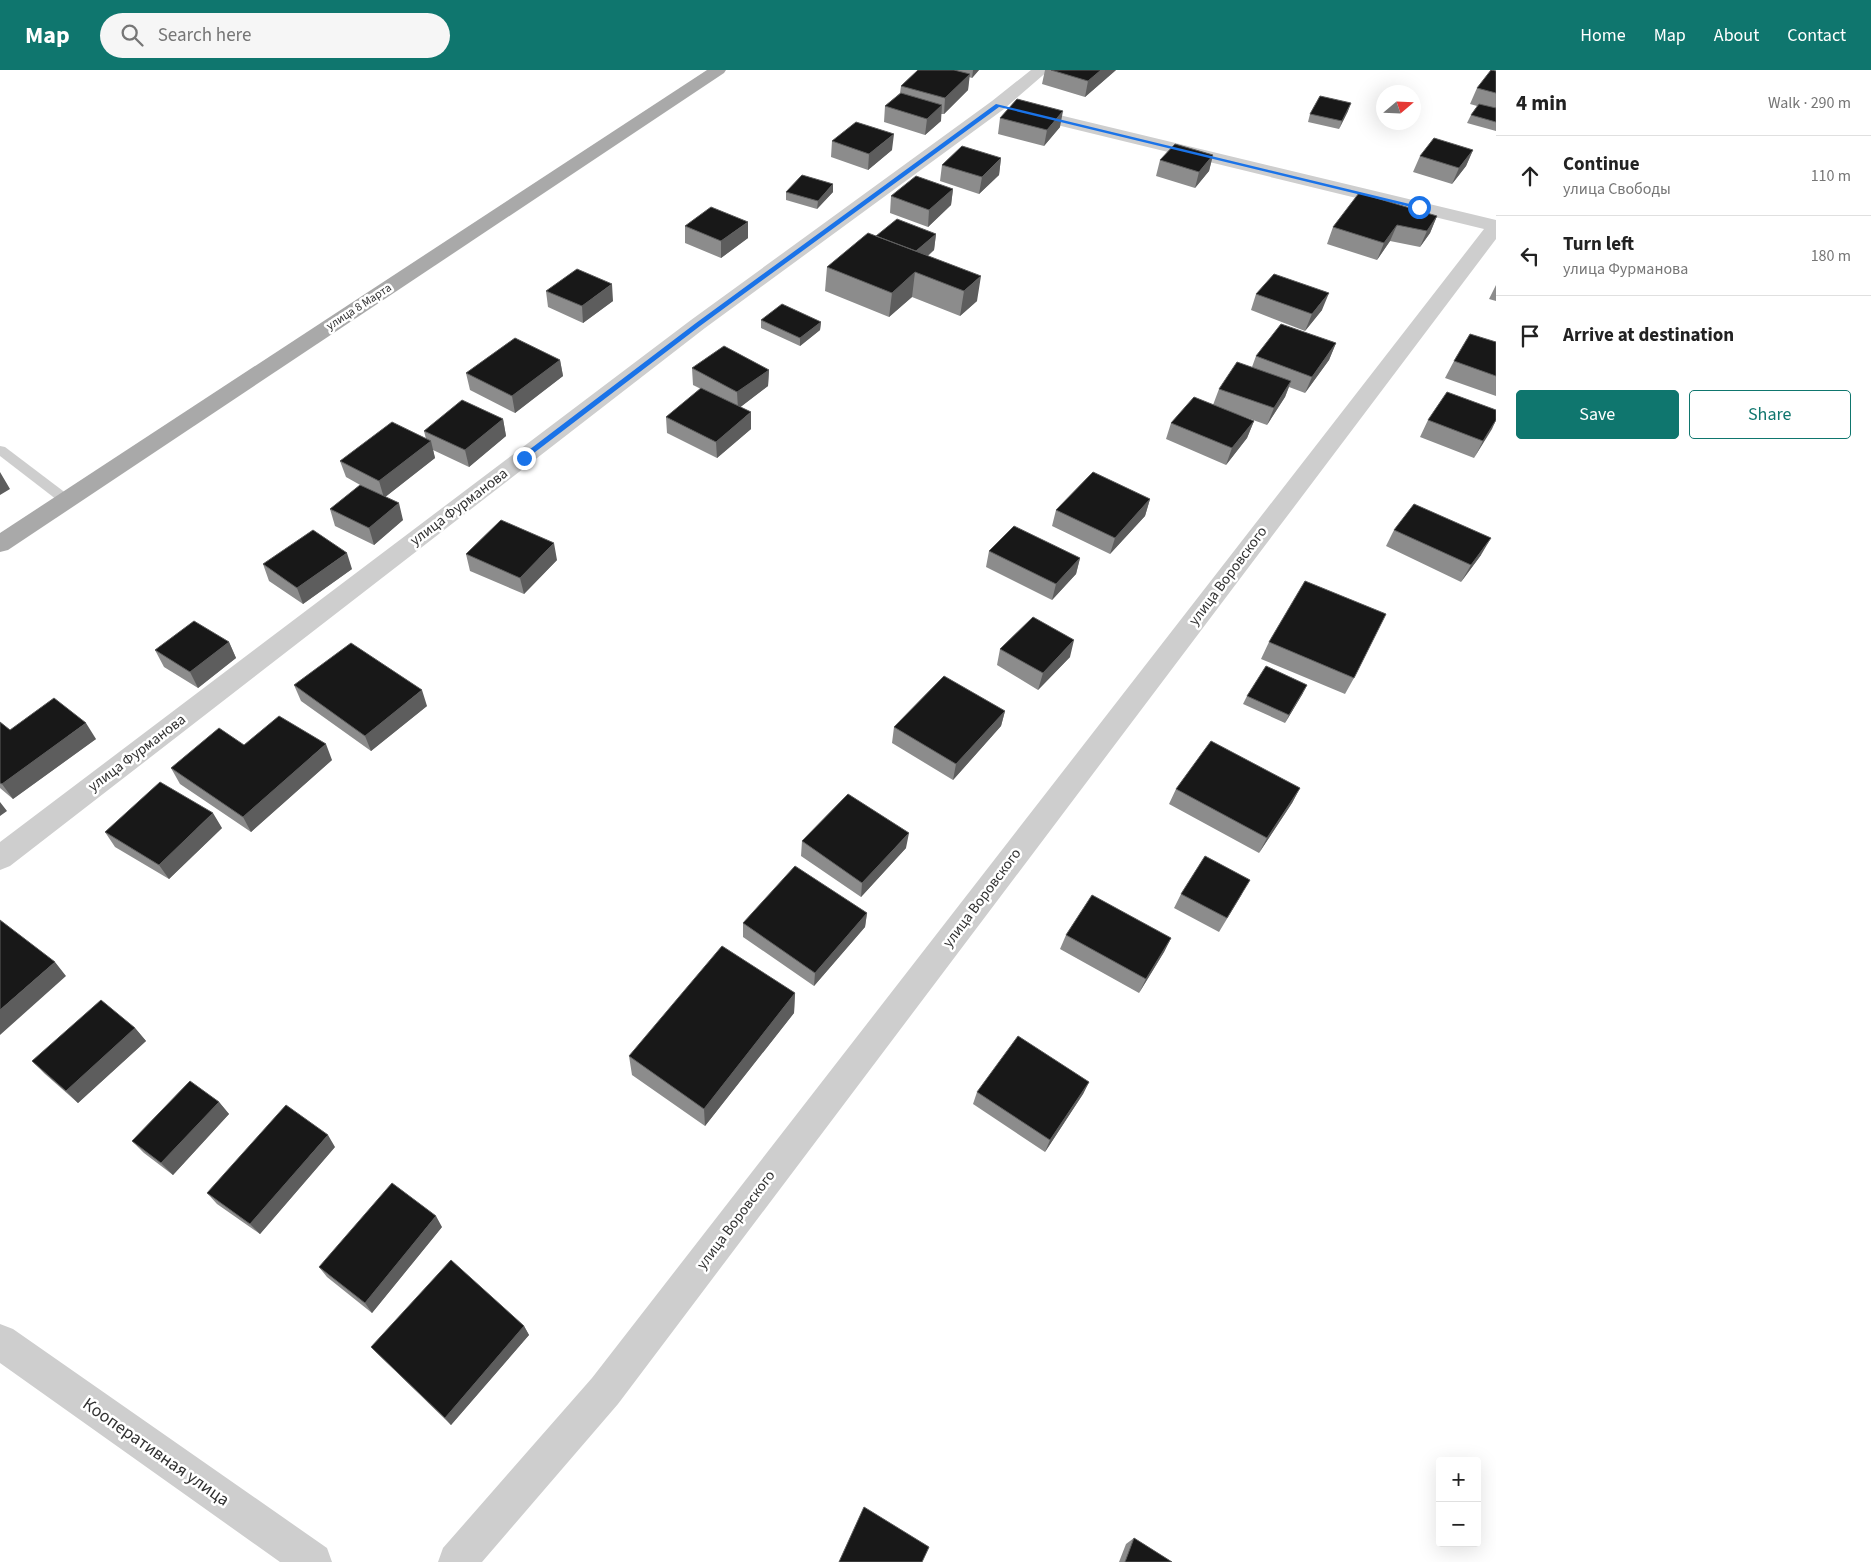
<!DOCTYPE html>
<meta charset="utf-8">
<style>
body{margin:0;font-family:"Source Sans 3",sans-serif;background:#f6f6f6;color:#222}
.controls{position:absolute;right:15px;bottom:15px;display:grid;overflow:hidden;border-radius:5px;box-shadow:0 5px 20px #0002}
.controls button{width:45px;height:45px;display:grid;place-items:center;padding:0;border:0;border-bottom:1px solid #e0e0e0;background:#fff;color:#222;font:25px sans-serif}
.compass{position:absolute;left:1376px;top:15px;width:45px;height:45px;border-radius:50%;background:#fff;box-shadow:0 5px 20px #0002;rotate:71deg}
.stop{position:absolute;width:15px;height:15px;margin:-11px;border:4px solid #1a73e8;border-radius:50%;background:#fff}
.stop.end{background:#1a73e8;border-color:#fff;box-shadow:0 1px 5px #0008}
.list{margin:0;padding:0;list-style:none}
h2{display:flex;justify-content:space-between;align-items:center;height:65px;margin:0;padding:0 20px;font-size:21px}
h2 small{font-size:16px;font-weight:400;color:#767676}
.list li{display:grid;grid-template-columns:32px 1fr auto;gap:15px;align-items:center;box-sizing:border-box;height:80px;padding:0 20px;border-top:1px solid #e0e0e0}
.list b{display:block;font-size:19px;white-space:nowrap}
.list p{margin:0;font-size:16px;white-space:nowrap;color:#767676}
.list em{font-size:16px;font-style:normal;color:#767676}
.actions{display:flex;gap:10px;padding:15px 20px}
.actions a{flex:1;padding:11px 0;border:1px solid #0f766e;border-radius:5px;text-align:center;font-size:18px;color:#0f766e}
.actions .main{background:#0f766e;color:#fff}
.icon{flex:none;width:28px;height:28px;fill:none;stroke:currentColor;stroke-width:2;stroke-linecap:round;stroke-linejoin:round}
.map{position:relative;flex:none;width:1496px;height:1492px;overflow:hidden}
header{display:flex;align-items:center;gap:30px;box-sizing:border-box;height:70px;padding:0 25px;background:#0f766e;color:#fff}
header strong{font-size:24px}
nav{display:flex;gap:28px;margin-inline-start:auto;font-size:18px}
.search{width:350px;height:45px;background:#f6f6f6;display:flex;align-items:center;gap:12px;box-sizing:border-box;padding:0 18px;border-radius:28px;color:#767676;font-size:19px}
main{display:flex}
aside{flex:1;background:#fff}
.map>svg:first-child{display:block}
</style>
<header>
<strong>Map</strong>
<div class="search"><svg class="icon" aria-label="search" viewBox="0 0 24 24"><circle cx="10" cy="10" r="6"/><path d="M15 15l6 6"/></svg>Search here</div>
<nav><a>Home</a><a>Map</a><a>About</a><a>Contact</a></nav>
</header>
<main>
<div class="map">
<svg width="1496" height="1492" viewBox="0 0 1496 1492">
<rect width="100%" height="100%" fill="#fff"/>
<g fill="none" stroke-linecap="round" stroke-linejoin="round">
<path fill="#cecece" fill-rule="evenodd" d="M0 376 5 377 71 427 73 430 71 433H61L0 386Z"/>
<path fill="#cecece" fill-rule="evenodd" d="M1031 0H1049L1004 39 705 258 10 796 0 800V772L691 250 992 31Z
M1026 37 1496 150V169L618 1334 482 1492H438L443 1478 592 1308 1484 159 1020 46 1018 42 1020 38Z
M0 1254 13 1259 327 1478 332 1492H280L0 1293Z"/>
<path fill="#a9a9a9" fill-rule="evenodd" d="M707 0H726L724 3 8 480 0 482V463Z"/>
</g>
<path fill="#8c8c8c" d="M918 0H979L972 8 969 7 968 20 944 44H941V51L925 65 884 52 885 36 900 23 901 16Z
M1045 0H1116L1085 27 1042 14Z
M1496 1V61L1467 53 1471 45 1477 36 1470 34 1477 18Z
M1348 41 1339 59 1308 52 1310 44Z
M1000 48 1060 57 1044 76 998 64Z
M832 71 892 80 868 100 831 87Z
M1473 80 1466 96 1452 114 1413 102 1420 86Z
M1213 85 1209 101 1195 118 1156 106 1160 90Z
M1001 88 999 105 979 124 940 111 942 95Z
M953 119 951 135 928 157 890 143 891 126Z
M786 122H833L817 139 786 130Z
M1437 146 1430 163 1420 177 1390 171 1377 190 1327 174 1333 157Z
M685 156 748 168 721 188 685 173Z
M936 164 934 180 928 186 977 231 960 246 912 227 889 247 825 221 827 197 876 166Z
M1496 215V231L1489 229Z
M546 221 613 231 583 253 548 237Z
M1256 224 1322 240 1305 261 1251 240Z
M761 250 821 252 820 260 800 276 761 258Z
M1496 272V326L1445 308 1454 291Z
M1336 273 1329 290 1305 323 1289 317 1285 327 1267 355 1228 341 1254 351 1247 368 1226 395 1166 369 1171 353 1213 335 1219 319 1252 297 1256 286Z
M560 290 563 306 515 343 470 320 466 303Z
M692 298 769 300 768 316 740 337 751 359 717 388 667 363 666 347 701 319 693 315Z
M503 349 506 366 469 397 433 380 435 388 385 427 403 450 374 475 335 456 330 439 362 416 346 407 340 391 426 369 424 361Z
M1428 350H1496L1474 388 1420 367Z
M1150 429 1145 446 1110 484 1052 456 1056 440Z
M1394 460 1481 485 1461 512 1386 476Z
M989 481 1080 488 1076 504 1052 530 986 497Z
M466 484 557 490 524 524 470 501Z
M263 494 352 499 303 534 269 511Z
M229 572 236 588 198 618 164 597 155 580Z
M1269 572 1354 608 1345 624 1261 589Z
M1000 579 1070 587 1038 620 997 595Z
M294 615 427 636 371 681 301 631Z
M1303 623 1285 653 1243 634 1247 626Z
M1005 641 1001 656 953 710 892 673 894 657Z
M0 652 10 660 96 669 13 729 0 718Z
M244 675 332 690 251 762 180 714 171 698Z
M1300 718 1292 733 1259 783 1169 734 1176 719Z
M222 758 169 809 115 777 105 762Z
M802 771 906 778 861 827 801 786Z
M1181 824H1242L1219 862 1174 838Z
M867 843 865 857 814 916 743 867V853Z
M1066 865 1171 868 1164 882 1139 923 1060 879Z
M795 923 794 943 705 1056 632 1005 629 986Z
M135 958 146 971 78 1033 45 1004 32 991Z
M1089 1012 1083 1024 1045 1082 973 1034 977 1022Z
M219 1032 229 1044 173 1105 144 1083 132 1071Z
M335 1077 260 1164 217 1134 207 1123Z
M442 1157 372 1243 327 1207 319 1197Z
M524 1256 529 1265 451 1355 379 1285 371 1277Z
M1134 1468 1172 1492H1119L1126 1474Z"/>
<path fill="#5d5d5d" d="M973 0H979L972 8Z
M1101 0H1116L1085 27 1088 11Z
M970 4 968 20 944 44 945 28Z
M1351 33 1348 41 1339 59 1342 51Z
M942 35 941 51 925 65 927 49Z
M1063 41 1060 57 1044 76 1047 60Z
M894 64 892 80 868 100 869 84Z
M1473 80 1466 96 1452 114 1459 98Z
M1213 85 1209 101 1195 118 1199 102Z
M1001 88 999 105 979 124 982 107Z
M833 114V122L817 139 818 131Z
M953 119 951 135 928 157 929 140Z
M1437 146 1430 163 1420 177 1427 161Z
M748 152V168L721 188V171Z
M1397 155 1390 171 1377 190 1384 173Z
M936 164 934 180 912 199 914 183Z
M915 202 912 227 889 247 892 223Z
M981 206 977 231 960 246 964 221Z
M612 214 613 231 583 253 582 236Z
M1329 223 1322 240 1305 261 1312 244Z
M821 252 820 260 800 276V268Z
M1336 273 1329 290 1305 323 1312 307Z
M560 290 563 306 515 343 512 326Z
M769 300 768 316 738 339 737 322Z
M1291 311 1285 327 1267 355 1274 338Z
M751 342V359L717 388 716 372Z
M503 349 506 366 469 397 465 380Z
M1496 350 1492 359 1474 388 1483 371Z
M1254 351 1247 368 1226 395 1232 378Z
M431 371 435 388 384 428 379 411Z
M0 402 10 419 0 425Z
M1150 429 1145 446 1110 484 1115 468Z
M399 433 403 450 374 475 369 458Z
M1491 468 1481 485 1461 512 1471 495Z
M554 473 557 490 524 524 520 508Z
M347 483 352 499 303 534 297 518Z
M1080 488 1076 504 1052 530 1056 514Z
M1074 570 1070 587 1038 620 1043 603Z
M229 572 236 588 198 618 190 602Z
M1307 615 1303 623 1285 653 1289 645Z
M422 620 427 636 371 681 365 666Z
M1005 641 1001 656 953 710 956 694Z
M86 653 96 669 13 729 2 714Z
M326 674 332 690 251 762 243 747Z
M1300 718 1292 733 1259 783 1267 768Z
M0 732 7 741 0 746Z
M213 743 222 758 169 809 159 795Z
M909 763 906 778 861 827 862 813Z
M867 843 865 857 814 916 815 903Z
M1171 868 1164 882 1139 923 1146 909Z
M55 892 66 906 0 965V940Z
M795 923 794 943 705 1056 704 1039Z
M135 958 146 971 78 1033 66 1021Z
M1089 1012 1083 1024 1045 1082 1050 1070Z
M219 1032 229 1044 173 1105 161 1093Z
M328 1065 335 1077 260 1164 250 1154Z
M436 1146 442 1157 372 1243 365 1233Z
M524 1256 529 1265 451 1355 445 1348Z"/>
<path fill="#181818" stroke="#5d5d5d" d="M918 0H954L970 4 945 28 901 16Z
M1051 0H1101L1088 11Z
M1491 0 1496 1V23L1477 18Z
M901 23 942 35 927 49 885 36Z
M1320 26 1351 33 1342 51 1310 44Z
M1017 29 1063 41 1047 60 1000 48Z
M1479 34 1496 38V52L1471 45Z
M856 52 894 64 869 84 832 71Z
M1434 68 1473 80 1459 98 1420 86Z
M1175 74 1213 85 1199 102 1160 90Z
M962 76 1001 88 982 107 942 95Z
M802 105 833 114 818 131 786 122Z
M916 106 953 119 929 140 891 126Z
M1359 123 1437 146 1427 161 1397 155 1384 173 1333 157Z
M711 137 748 152 721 171 685 156Z
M897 149 936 164 916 181 876 166Z
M868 163 981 206 964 221 915 202 892 223 827 197Z
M577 199 612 214 582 236 546 221Z
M1274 204 1329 223 1312 244 1256 224Z
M782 234 821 252 800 268 761 250Z
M1281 254 1336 273 1312 307 1256 286Z
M1470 264 1496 272V306L1454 291Z
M515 268 560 290 512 326 466 303Z
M724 276 769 300 737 322 692 298Z
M1237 292 1291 311 1274 338 1219 319Z
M701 318 751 342 716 372 666 347Z
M1447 322 1496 340V350L1483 371 1428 350Z
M1194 327 1254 351 1232 378 1171 353Z
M462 330 503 349 465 380 424 361Z
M392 352 431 371 379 411 340 391Z
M1093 402 1150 429 1115 468 1056 440Z
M360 415 399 433 369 458 330 439Z
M1414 434 1491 468 1471 495 1394 460Z
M501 450 554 473 520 508 466 484Z
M1014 456 1080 488 1056 514 989 481Z
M313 460 347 483 297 518 263 494Z
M1305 511 1386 544 1354 608 1269 572Z
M1033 547 1074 570 1043 603 1000 579Z
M194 551 229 572 190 602 155 580Z
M351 573 422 620 365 666 294 615Z
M1266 596 1307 615 1289 645 1247 626Z
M944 606 1005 641 956 694 894 657Z
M54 628 86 653 2 714 0 713V652L10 660Z
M279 646 326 674 243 747 171 698 219 658 244 675Z
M1211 671 1300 718 1267 768 1176 719Z
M160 712 213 743 159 795 105 762Z
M848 724 909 763 862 813 802 771Z
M1205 786 1250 810 1227 848 1181 824Z
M795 796 867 843 815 903 743 853Z
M1092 825 1171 868 1146 909 1066 865Z
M0 850 55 892 0 940Z
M722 876 795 923 704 1039 629 986Z
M101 930 135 958 66 1021 32 991Z
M1018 966 1089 1012 1050 1070 977 1022Z
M190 1011 219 1032 161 1093 132 1071Z
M286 1035 328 1065 250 1154 207 1123Z
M392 1113 436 1146 365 1233 319 1197Z
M451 1190 524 1256 445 1348 371 1277Z
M864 1437 929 1477 922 1492H839Z
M1134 1468 1172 1492H1125Z"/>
<path fill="#1a73e8" d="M996 34 1422 137 1419 139 999 37 700 256 526 389H521V386L696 253Z"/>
<g text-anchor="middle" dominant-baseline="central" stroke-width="5" stroke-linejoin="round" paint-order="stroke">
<g font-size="12" fill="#313131" stroke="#fff">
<text transform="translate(359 237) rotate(-33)">улица 8 Марта</text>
</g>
<g font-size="15" fill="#313131" stroke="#fff">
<text transform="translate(459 437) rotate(-37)">улица Фурманова</text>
<text transform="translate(1228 506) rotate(-53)">улица Воровского</text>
<text transform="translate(137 683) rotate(-37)">улица Фурманова</text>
<text transform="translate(982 828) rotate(-53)">улица Воровского</text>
<text transform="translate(736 1150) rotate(-53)">улица Воровского</text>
</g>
<g font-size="18" fill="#313131" stroke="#fff">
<text transform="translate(156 1382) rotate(35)">Кооперативная улица</text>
</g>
</g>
</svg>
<div class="controls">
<button>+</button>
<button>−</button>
</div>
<svg class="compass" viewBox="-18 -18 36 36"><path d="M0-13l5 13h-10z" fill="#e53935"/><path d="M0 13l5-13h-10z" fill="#767676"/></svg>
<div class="stop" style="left:1419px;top:137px"></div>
<div class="stop end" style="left:524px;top:388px"></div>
</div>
<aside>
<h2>4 min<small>Walk · 290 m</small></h2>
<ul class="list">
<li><svg class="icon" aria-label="ahead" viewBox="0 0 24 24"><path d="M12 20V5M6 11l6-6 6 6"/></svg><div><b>Continue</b><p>улица Свободы</p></div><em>110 m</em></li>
<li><svg class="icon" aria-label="left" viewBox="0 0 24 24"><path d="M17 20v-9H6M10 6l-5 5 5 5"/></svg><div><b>Turn left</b><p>улица Фурманова</p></div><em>180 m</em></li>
<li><svg class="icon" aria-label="arrive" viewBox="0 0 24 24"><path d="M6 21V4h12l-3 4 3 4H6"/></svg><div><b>Arrive at destination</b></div></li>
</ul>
<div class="actions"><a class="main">Save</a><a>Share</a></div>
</aside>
</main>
